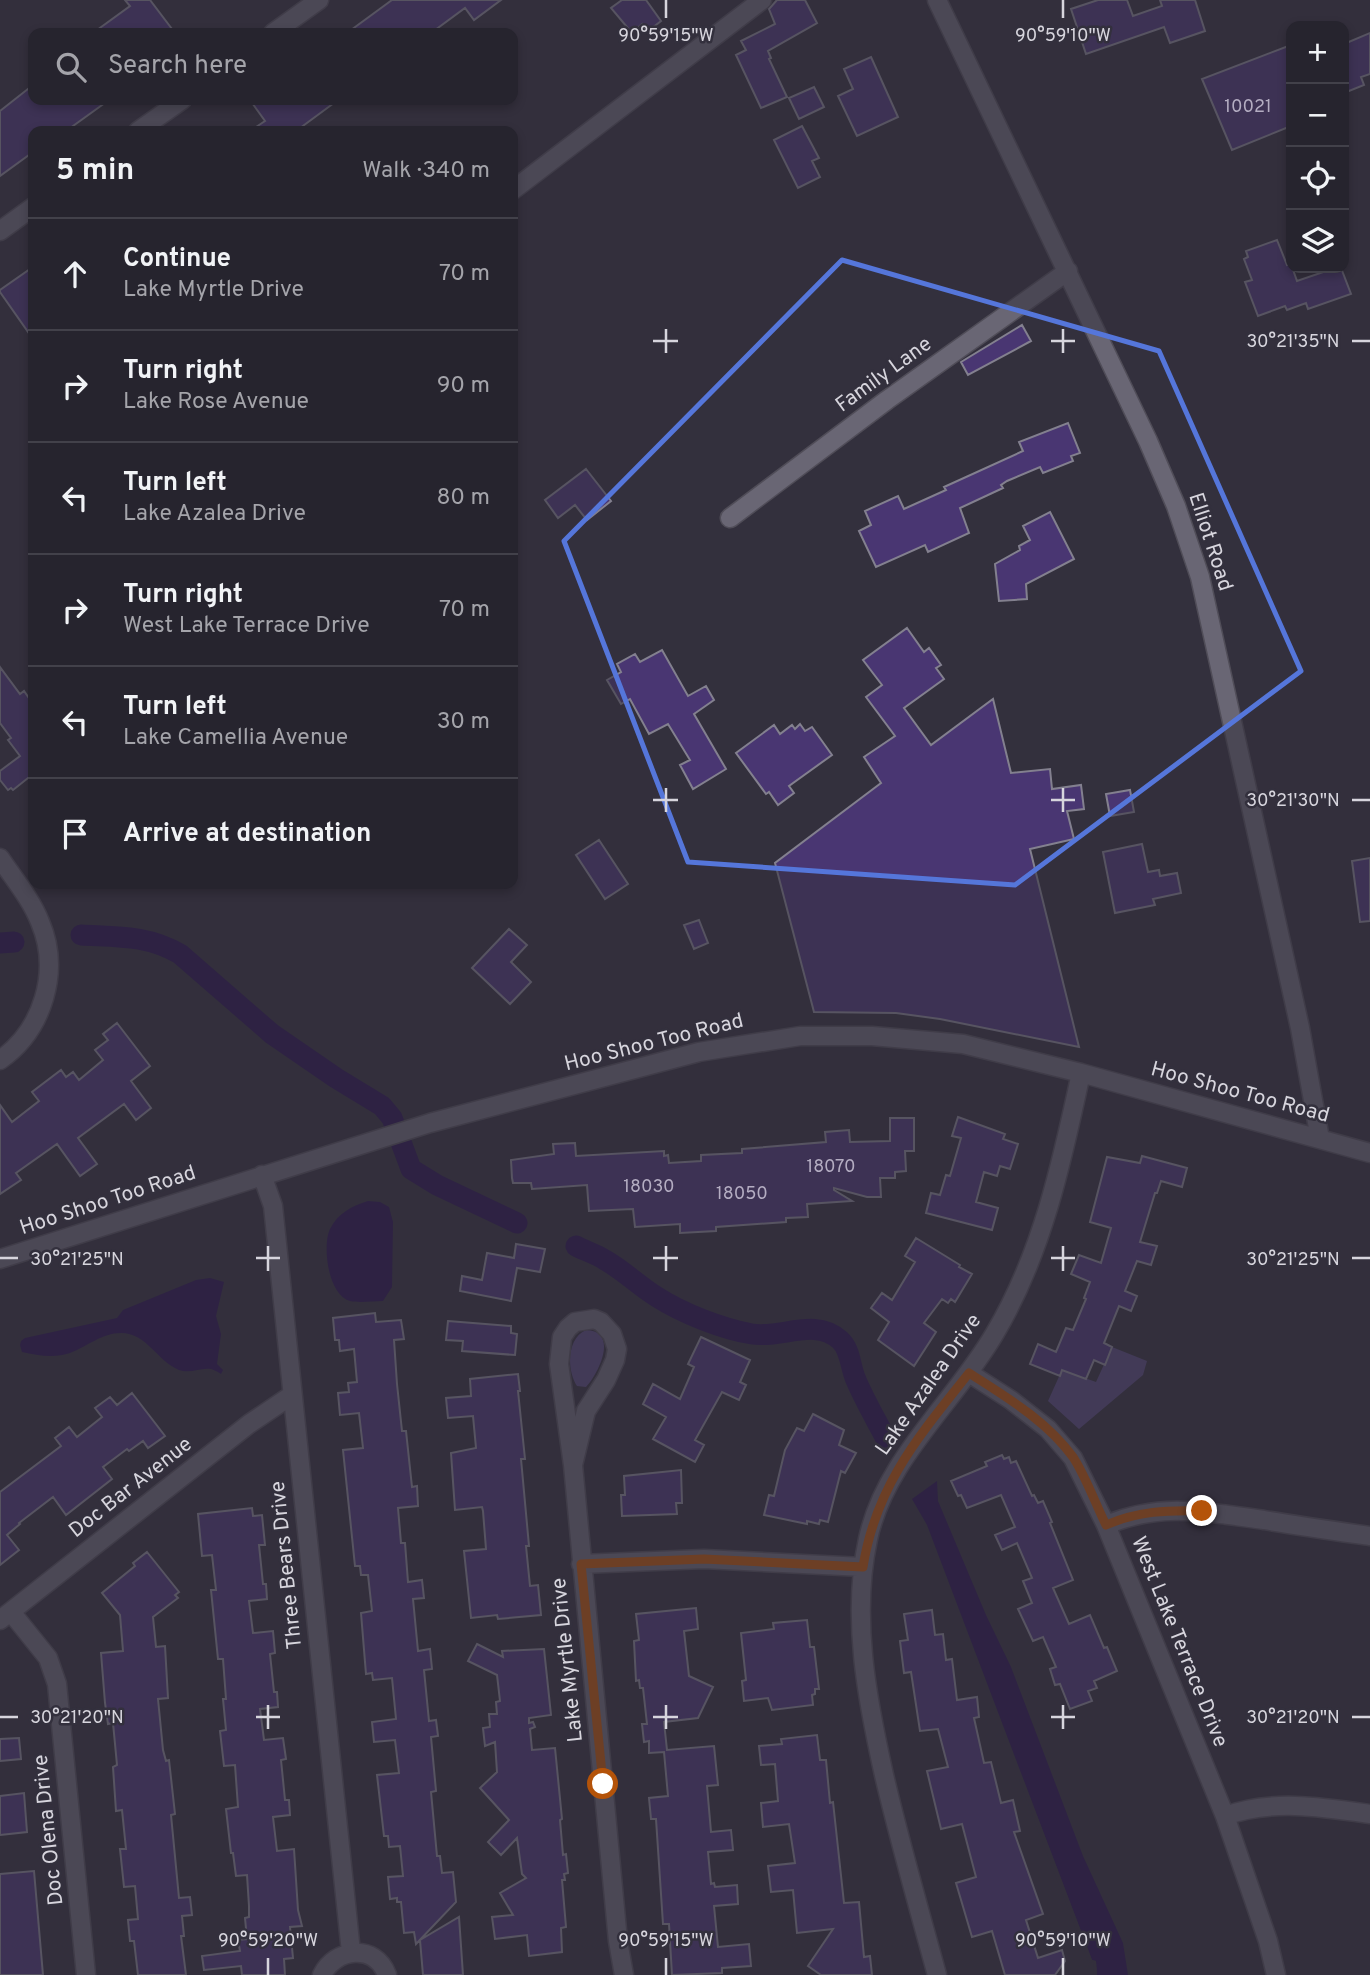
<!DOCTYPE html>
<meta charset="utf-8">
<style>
body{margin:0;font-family:Overpass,sans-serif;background:#2e2c36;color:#f1f3f6}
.controls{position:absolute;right:21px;top:21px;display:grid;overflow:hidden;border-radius:14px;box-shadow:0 4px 10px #0003}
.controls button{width:63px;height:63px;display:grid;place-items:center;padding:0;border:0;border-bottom:2px solid #42414a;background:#26242e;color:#f1f3f6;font:35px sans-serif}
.stop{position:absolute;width:21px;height:21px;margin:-16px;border:5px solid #b45309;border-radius:50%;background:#fff}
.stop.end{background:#b45309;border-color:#fff;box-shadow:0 2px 7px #0008}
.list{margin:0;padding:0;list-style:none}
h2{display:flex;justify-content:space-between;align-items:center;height:91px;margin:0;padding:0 28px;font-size:30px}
h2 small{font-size:23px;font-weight:400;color:#a4a4aa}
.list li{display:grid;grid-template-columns:46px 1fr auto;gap:21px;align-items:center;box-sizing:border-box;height:112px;padding:0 28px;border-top:2px solid #42414a}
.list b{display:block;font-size:26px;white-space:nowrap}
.list p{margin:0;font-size:23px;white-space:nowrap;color:#a4a4aa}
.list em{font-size:23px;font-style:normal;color:#a4a4aa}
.icon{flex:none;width:38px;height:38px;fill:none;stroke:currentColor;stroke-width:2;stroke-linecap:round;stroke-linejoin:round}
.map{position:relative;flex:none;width:1370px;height:1975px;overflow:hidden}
.search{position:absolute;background:#26242e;box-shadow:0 4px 10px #0003;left:28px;top:28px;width:490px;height:77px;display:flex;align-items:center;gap:18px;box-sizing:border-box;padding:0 24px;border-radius:14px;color:#a4a4aa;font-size:26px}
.panel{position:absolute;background:#26242e;box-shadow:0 4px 10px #0003;left:28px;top:126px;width:490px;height:763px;border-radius:14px}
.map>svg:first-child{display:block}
</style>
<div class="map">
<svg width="1370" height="1975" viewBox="0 0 1370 1975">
<rect width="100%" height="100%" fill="#33303d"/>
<path fill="#564879" d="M586 1330C619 1331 599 1373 586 1387L577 1386C567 1371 566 1339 586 1330Z
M1112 1347 1147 1361 1143 1375 1079 1429 1048 1401 1062 1370 1096 1382Z"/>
<path fill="#29134c" d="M368 1201 380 1202 389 1207 393 1222 392 1287 383 1301C373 1301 360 1303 350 1301 328 1295 322 1246 330 1229 338 1213 352 1206 368 1201Z
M210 1278 224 1282 216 1316 221 1334 217 1364 223 1370 221 1374C218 1372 215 1370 211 1369 201 1367 191 1374 179 1370 157 1361 147 1333 121 1333 102 1333 88 1346 70 1353 56 1358 38 1356 22 1352L20 1345 21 1341 25 1338 117 1318 123 1310 196 1280Z
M937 1481 938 1501 986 1615 1011 1667 1083 1856 1123 1943 1128 1975H1097L1096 1961 1092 1960 927 1525 912 1499Z"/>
<path fill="#33303d" d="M1023 1779 1092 1960 1096 1961 1097 1975H1094L1093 1964 1088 1961 1039 1833 1019 1780Z"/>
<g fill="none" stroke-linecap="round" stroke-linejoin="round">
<path stroke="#29134c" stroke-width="21" d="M81 935C118 937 147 935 180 954L272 1034 336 1078 382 1106 392 1118 411 1169 437 1185 517 1223
M0 943 14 942
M576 1246C585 1251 596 1254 605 1260 623 1270 639 1286 657 1297 682 1313 722 1329 752 1334 781 1339 815 1317 840 1340 851 1350 850 1367 856 1380 864 1399 875 1418 885 1437"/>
</g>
<path fill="#493672" stroke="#83808f" stroke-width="2" d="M125 0H150L175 33H93L130 6Z
M392 0H501L474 20 465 8 431 33H347Z
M622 0H646L661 21 647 32 642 24 632 33 611 8Z
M777 0H805L817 23 768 51 771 58 769 59 787 97 761 108 736 55 746 50 741 41 775 24 769 9Z
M1098 0H1127L1133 16 1162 6 1160 0H1195L1205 31 1170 43 1164 27 1086 54 1071 9Z
M1370 33V74L1361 77 1364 85 1344 93V44Z
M1291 45V126L1232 150 1202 79Z
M871 57 898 117 857 136 838 96 853 89 844 69Z
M33 85V100H109L66 131H33V152L0 176V111Z
M814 87 824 107 799 119 789 98Z
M250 100H338L296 131H250L265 121Z
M802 126 819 158 812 161 820 177 798 188 774 140Z
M1277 240 1287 265 1291 264 1297 281 1335 268H1341L1351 294 1308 309 1306 303 1287 310 1285 306 1258 316 1245 282 1252 280 1244 259 1248 257 1246 251Z
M33 267V339L0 292V290Z
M1022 325 1031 341 968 375 961 362Z
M1068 423 1080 453 1071 456 1073 461 1043 473 1040 467 1007 481 1001 485 1003 488 960 508 969 533 928 552 925 545 876 567 859 531 871 525 865 511 898 496 904 509 946 490 944 487 1023 451 1019 442Z
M586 469 611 501 587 520 575 505 558 518 545 500Z
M1050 512 1074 559 1026 584 1027 599 999 601 995 564 1020 550 1019 546 1030 540 1023 526Z
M907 628 924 652 929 648 941 665 936 668 944 679 904 708 931 745 993 699 1011 773 1050 769 1052 789 1081 785 1084 809 1067 811 1074 839 1030 849 1079 1047 940 1019 896 1013 814 1012 775 863 881 783 864 757 895 736 866 697 882 685 863 660Z
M662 650 688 696 706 686 714 700 694 714 726 769 693 789 680 765 690 760 668 724 649 734 630 699 621 704 607 680 621 672 617 664 635 654 640 662Z
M0 667 20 694 24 691 33 704V774L13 790 11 788 8 790 0 780V771L20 756 8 740 11 738 0 723Z
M800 724 805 731 812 727 832 755 789 786 794 793 778 805 769 792 766 794 736 753 774 725 780 734 792 725 795 729Z
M1130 790 1134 812 1110 816 1106 794Z
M599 840 628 884 605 899 576 855Z
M1142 844 1148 872 1159 870 1160 876 1177 873 1181 893 1153 899 1155 905 1115 913 1103 852Z
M1370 858V921L1360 922 1352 861Z
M699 920 708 943 694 949 684 925Z
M509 929 527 945 511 962 531 982 510 1004 472 968Z
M117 1023 150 1066 131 1081 151 1108 136 1120 124 1104 78 1138 97 1164 80 1176 57 1144 16 1173 21 1180 0 1194V1105L12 1122 39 1101 32 1092 61 1070 66 1077 73 1072 79 1080 103 1060 95 1050 108 1040 103 1034Z
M958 1117 1005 1134 1003 1139 1018 1144 1010 1169 1000 1166 997 1176 984 1172 976 1202 998 1208 992 1230 926 1213 931 1193 940 1195 946 1175 950 1176 961 1138 952 1136Z
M890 1118H914V1151H905L906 1171 895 1172V1178H880L881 1197H867L834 1188V1190L852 1201 807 1204 808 1217 786 1218V1222L716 1227V1231L680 1233V1224L635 1227 633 1209 589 1211 587 1185 532 1189 531 1183H513L512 1178 511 1160 554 1154 553 1144 575 1143 576 1156 664 1151V1156L668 1155 669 1163 701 1161V1155L742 1153V1149L826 1142 825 1132 849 1130 850 1142 890 1141Z
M1142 1156 1187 1168 1182 1187 1161 1181 1157 1193H1155L1140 1242 1157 1246 1151 1265 1137 1261 1125 1291 1137 1296 1131 1311 1119 1306 1104 1343 1112 1347 1105 1365 1094 1360 1086 1379 1062 1370 1060 1376 1030 1364 1038 1344 1056 1352 1066 1328 1073 1330 1086 1299 1084 1298 1090 1282 1071 1274 1079 1255 1101 1263 1111 1228 1090 1222 1107 1157 1140 1163Z
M916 1238 960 1265 959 1267 972 1274 955 1302 951 1299 948 1303 942 1299 924 1323 936 1332 914 1366 878 1340 889 1322 871 1308 882 1293 892 1300 915 1262 905 1256Z
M516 1244 545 1249 540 1272 517 1268 511 1301 460 1291 462 1276 482 1280 487 1253 514 1258Z
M375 1313 376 1322 401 1320 404 1339 394 1340 397 1384 402 1431H406L412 1487 417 1486 418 1506 398 1508 401 1543H405L408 1582 422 1580 424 1598 413 1599 418 1651 430 1649 432 1669 424 1670 429 1721 436 1720 438 1736 431 1737 436 1791 431 1792 437 1856H440L442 1873 453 1872 456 1902 416 1944 414 1932 404 1933 401 1902H397V1898L390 1899 388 1877 403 1876 400 1846 389 1847 388 1836H384L377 1775 399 1773 395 1740 374 1742 372 1722 396 1719 392 1678 373 1680 372 1673 366 1674 361 1613 372 1611 368 1575H361L360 1566H355L343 1450 363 1448 359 1413 340 1415 338 1393 349 1392 348 1383 357 1382 354 1349 340 1351 339 1340H335L333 1318Z
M448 1321 511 1326V1333L517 1334 515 1355 462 1351 463 1341 446 1340Z
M701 1337 750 1360 740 1382 746 1385 739 1400 722 1392 695 1440 704 1445 695 1462 653 1439 666 1417 643 1404 653 1384 680 1399 694 1367 688 1364Z
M518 1374 520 1391H518L525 1459H521L529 1546H526L530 1586 538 1585 541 1615 498 1619 497 1615 471 1618 464 1551 486 1549 483 1511 482 1507 455 1510 451 1453 476 1448 473 1416 448 1418 446 1398 471 1396 470 1379Z
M132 1393 165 1436 148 1448 143 1441 129 1451 127 1449 103 1467 112 1479 66 1515 53 1497 19 1523 20 1524 7 1535 19 1550 0 1565V1492L61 1446 55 1438 69 1427 77 1437 102 1417 95 1408 110 1397 117 1405Z
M813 1414 844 1430 839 1445 856 1453 845 1473 841 1471 828 1522 820 1520 819 1524 807 1521V1524L764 1515 769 1495 774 1496 785 1450 797 1428 804 1431Z
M1002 1455 1004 1459 1009 1457 1011 1463 1016 1461 1032 1496 1034 1495 1038 1503 1043 1501 1052 1522 1050 1523 1073 1580 1053 1588 1069 1624 1090 1615 1104 1648 1107 1647 1117 1671 1094 1681 1097 1688 1088 1691 1092 1701 1070 1709 1060 1684 1055 1685 1050 1669 1056 1667 1043 1637 1033 1641 1018 1609 1032 1603 1023 1581 1032 1578 1017 1543 1002 1550 995 1535 1015 1527 1001 1495 967 1508 961 1495 958 1496 951 1481 987 1466 985 1462Z
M681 1470 682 1503H676L677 1514 622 1516 621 1495H625L624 1476Z
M252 1508 253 1516 262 1515 265 1545H259L263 1584H266L267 1599 249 1601 253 1633 273 1631 275 1653 270 1654 274 1692H277L278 1707 260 1709 264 1740 283 1738 286 1759 281 1760 285 1800H289L290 1815 273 1817 277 1851 294 1849 298 1910 302 1926 290 1927 293 1958 284 1959 285 1975H242L241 1966 204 1970 202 1956 240 1951 238 1940 247 1939 245 1918 249 1917V1906L247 1875 236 1876 233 1853H231L226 1809 238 1807 235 1765 224 1766 220 1731 226 1730 223 1699H226L223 1659H218L211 1590H216L212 1555 202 1556 198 1514Z
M147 1552 179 1592 175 1595 178 1598 153 1617 156 1647 165 1646 168 1698 158 1699 163 1750 166 1761 169 1760 175 1814 171 1815 179 1898 190 1897 192 1915 182 1916 184 1936H181L186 1975H138L134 1941H130L128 1920 138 1919 135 1886 124 1887 120 1849H126L122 1810 116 1811 113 1767 117 1765 113 1723 108 1724 105 1703 101 1653 123 1651 120 1615 102 1593 135 1566 133 1563Z
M696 1608 698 1629 684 1631 689 1676 713 1687 698 1718 664 1722 667 1750 714 1746 718 1785 707 1786 711 1832 731 1830 733 1850 708 1852 711 1884 714 1883 715 1887 737 1885 738 1904 714 1906 718 1947 749 1944 751 1966 722 1968V1973L672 1975 669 1924H663L656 1819H651L649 1798 668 1796 664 1752 649 1753V1741L644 1742 642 1724H647L643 1688H640L639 1680 636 1681 634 1641 639 1640 636 1614Z
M932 1610 935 1635 943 1634 946 1660 952 1659 957 1700 977 1697 979 1717 974 1718 984 1763 991 1762 1001 1803 1013 1800 1020 1831 1014 1832 1043 1914 1026 1920 1038 1958 1062 1950 1065 1961 1055 1975H1005L992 1931 972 1937 956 1883 976 1877 962 1824 941 1829 927 1771 948 1767 938 1729 920 1731 911 1672 904 1673 900 1641 908 1640 904 1614Z
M807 1620 810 1647H814L819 1689H815V1694L812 1695 813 1705 772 1710 768 1698 744 1701 742 1681 746 1680 741 1633 774 1629 773 1623Z
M477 1644 503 1657 502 1651 544 1649 551 1715 529 1718V1723L533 1722 535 1727 530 1729 532 1750 555 1748 562 1819 560 1820 563 1855 566 1854 568 1873 564 1874 565 1880H562L566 1927 561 1928 562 1952 529 1956 527 1935 495 1939 492 1917 513 1915 500 1893 526 1878 522 1874 517 1838 501 1855 488 1842 509 1820 480 1788 497 1772 495 1742 485 1746 483 1728 490 1727 489 1714H497L496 1702 500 1701 497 1675 468 1661Z
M817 1735 820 1760H826L830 1803 833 1802 844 1903 859 1902 864 1957 870 1956 872 1975H821L808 1966 833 1929 797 1933 793 1890 771 1892 768 1866 795 1863 789 1824 763 1827 761 1803 778 1801 775 1764 761 1765 759 1746 782 1744 781 1739Z
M19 1738 21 1759 0 1761V1739Z
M24 1793 27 1832 0 1835V1796Z
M34 1871 43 1975H0V1874Z
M459 1917 463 1975H423L420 1940Z"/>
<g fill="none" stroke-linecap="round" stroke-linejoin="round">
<g stroke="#504d58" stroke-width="21">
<path id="minor" d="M937 0 1148 441 1176 506 1200 577 1300 1028 1320 1139
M273 33 319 0
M138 131 182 100
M513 190 762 0
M0 231 33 207
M730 518 887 400 1068 271
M0 858C14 879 31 899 40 922 61 971 43 1030 0 1060
M262 1175 273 1206 351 1952
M0 1259 430 1123 699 1052 800 1036H872L963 1044 1081 1073 1370 1153
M969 1373 1011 1400 1048 1429 1073 1458 1106 1525 1225 1816 1268 1941 1276 1975
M573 1465 586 1411 606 1380 615 1360 617 1349 612 1334 601 1322 594 1319 575 1322 568 1328 562 1337 559 1364 573 1465 618 1941 624 1975
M1106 1525C1162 1502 1206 1512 1264 1520 1299 1526 1335 1531 1370 1536
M581 1564 704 1559 863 1567
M11 1612 48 1658 57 1684 86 1975
M0 1620 249 1424 292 1395
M1225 1816C1271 1799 1322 1807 1370 1814
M322 1975C335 1948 375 1943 387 1975
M937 1975C919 1909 900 1843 884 1775 867 1699 851 1617 868 1539 885 1459 955 1402 995 1333 1042 1254 1062 1162 1081 1073"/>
</g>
<use href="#minor" stroke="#696674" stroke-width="18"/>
</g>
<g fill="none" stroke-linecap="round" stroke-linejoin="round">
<path stroke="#b45309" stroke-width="9" d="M603 1784 581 1564 704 1559 863 1567C876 1485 919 1436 969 1373 1006 1397 1046 1420 1073 1457 1086 1477 1095 1503 1106 1525 1138 1511 1167 1510 1202 1511"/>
</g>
<path d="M0 0H1370V1975H0ZM842 260 1159 351 1301 671 1015 885 688 862 564 541Z" fill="#33303d" fill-opacity=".55" fill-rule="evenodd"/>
<path fill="none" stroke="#5576da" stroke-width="5" stroke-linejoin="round" d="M842 260 1159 351 1301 671 1015 885 688 862 564 541Z"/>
<path fill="none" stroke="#d7d5dd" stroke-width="2.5" d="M666 0V18M1063 0V18M666 329V353M1063 329V353M653 341H678M1051 341H1075M1352 341H1370M666 788V812M1063 788V812M653 800H678M1051 800H1075M1352 800H1370M268 1246V1271M666 1246V1271M1063 1246V1271M0 1258H18M256 1258H280M653 1258H678M1051 1258H1075M1352 1258H1370M268 1705V1729M666 1705V1729M1063 1705V1729M0 1717H18M256 1717H280M653 1717H678M1051 1717H1075M1352 1717H1370M268 1958V1975M666 1958V1975M1063 1958V1975"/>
<g text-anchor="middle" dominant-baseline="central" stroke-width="5" stroke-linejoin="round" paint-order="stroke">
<g font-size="18" fill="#b4adc2">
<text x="1248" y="107">10021</text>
<text x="831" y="1167">18070</text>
<text x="649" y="1187">18030</text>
<text x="742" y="1194">18050</text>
</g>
<g font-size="21" fill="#d7d5dd" stroke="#33303d">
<text transform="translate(884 375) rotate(-36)">Family Lane</text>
<text transform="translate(1210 542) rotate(72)">Elliot Road</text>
<text transform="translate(654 1043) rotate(-14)">Hoo Shoo Too Road</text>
<text transform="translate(1240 1093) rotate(15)">Hoo Shoo Too Road</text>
<text transform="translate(108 1201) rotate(-18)">Hoo Shoo Too Road</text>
<text transform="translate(929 1385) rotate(-55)">Lake Azalea Drive</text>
<text transform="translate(131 1488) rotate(-38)">Doc Bar Avenue</text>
<text transform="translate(287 1565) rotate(-96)">Three Bears Drive</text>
<text transform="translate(1179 1642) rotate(68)">West Lake Terrace Drive</text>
<text transform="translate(568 1660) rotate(-96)">Lake Myrtle Drive</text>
<text transform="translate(49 1830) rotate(-96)">Doc Olena Drive</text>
</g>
</g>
<g font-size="18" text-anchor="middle" fill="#d7d5dd" stroke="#33303d" stroke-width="5" stroke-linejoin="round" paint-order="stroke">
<text x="666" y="41">90°59'15"W</text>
<text x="1063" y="41">90°59'10"W</text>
<text x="1293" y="347">30°21'35"N</text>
<text x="1293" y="806">30°21'30"N</text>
<text x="77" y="1265">30°21'25"N</text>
<text x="1293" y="1265">30°21'25"N</text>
<text x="77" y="1723">30°21'20"N</text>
<text x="1293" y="1723">30°21'20"N</text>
<text x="268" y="1946">90°59'20"W</text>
<text x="666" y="1946">90°59'15"W</text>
<text x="1063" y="1946">90°59'10"W</text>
</g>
</svg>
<div class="controls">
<button>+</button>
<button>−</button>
<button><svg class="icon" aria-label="locate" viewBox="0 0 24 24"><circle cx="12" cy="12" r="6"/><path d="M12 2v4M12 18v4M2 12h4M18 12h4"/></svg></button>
<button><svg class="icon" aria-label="layers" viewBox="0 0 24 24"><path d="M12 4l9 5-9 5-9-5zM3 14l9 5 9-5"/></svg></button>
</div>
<div class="stop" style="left:603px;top:1784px"></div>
<div class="stop end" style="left:1202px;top:1511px"></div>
<div class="search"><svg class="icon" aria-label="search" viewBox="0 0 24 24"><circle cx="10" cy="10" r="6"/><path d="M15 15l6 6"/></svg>Search here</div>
<section class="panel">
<h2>5 min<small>Walk · 340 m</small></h2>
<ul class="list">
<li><svg class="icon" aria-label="ahead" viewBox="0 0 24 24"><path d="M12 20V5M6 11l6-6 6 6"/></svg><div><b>Continue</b><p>Lake Myrtle Drive</p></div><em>70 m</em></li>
<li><svg class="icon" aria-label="right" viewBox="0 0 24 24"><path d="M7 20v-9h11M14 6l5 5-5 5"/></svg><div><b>Turn right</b><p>Lake Rose Avenue</p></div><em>90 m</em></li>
<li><svg class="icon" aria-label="left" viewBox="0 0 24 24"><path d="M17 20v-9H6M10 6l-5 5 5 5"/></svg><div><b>Turn left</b><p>Lake Azalea Drive</p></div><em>80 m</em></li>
<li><svg class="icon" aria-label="right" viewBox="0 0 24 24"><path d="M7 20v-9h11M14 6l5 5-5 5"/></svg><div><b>Turn right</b><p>West Lake Terrace Drive</p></div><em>70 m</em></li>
<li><svg class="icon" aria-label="left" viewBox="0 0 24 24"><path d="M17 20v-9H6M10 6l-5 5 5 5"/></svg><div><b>Turn left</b><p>Lake Camellia Avenue</p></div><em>30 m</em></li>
<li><svg class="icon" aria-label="arrive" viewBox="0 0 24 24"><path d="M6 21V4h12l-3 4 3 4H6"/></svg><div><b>Arrive at destination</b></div></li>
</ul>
</section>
</div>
